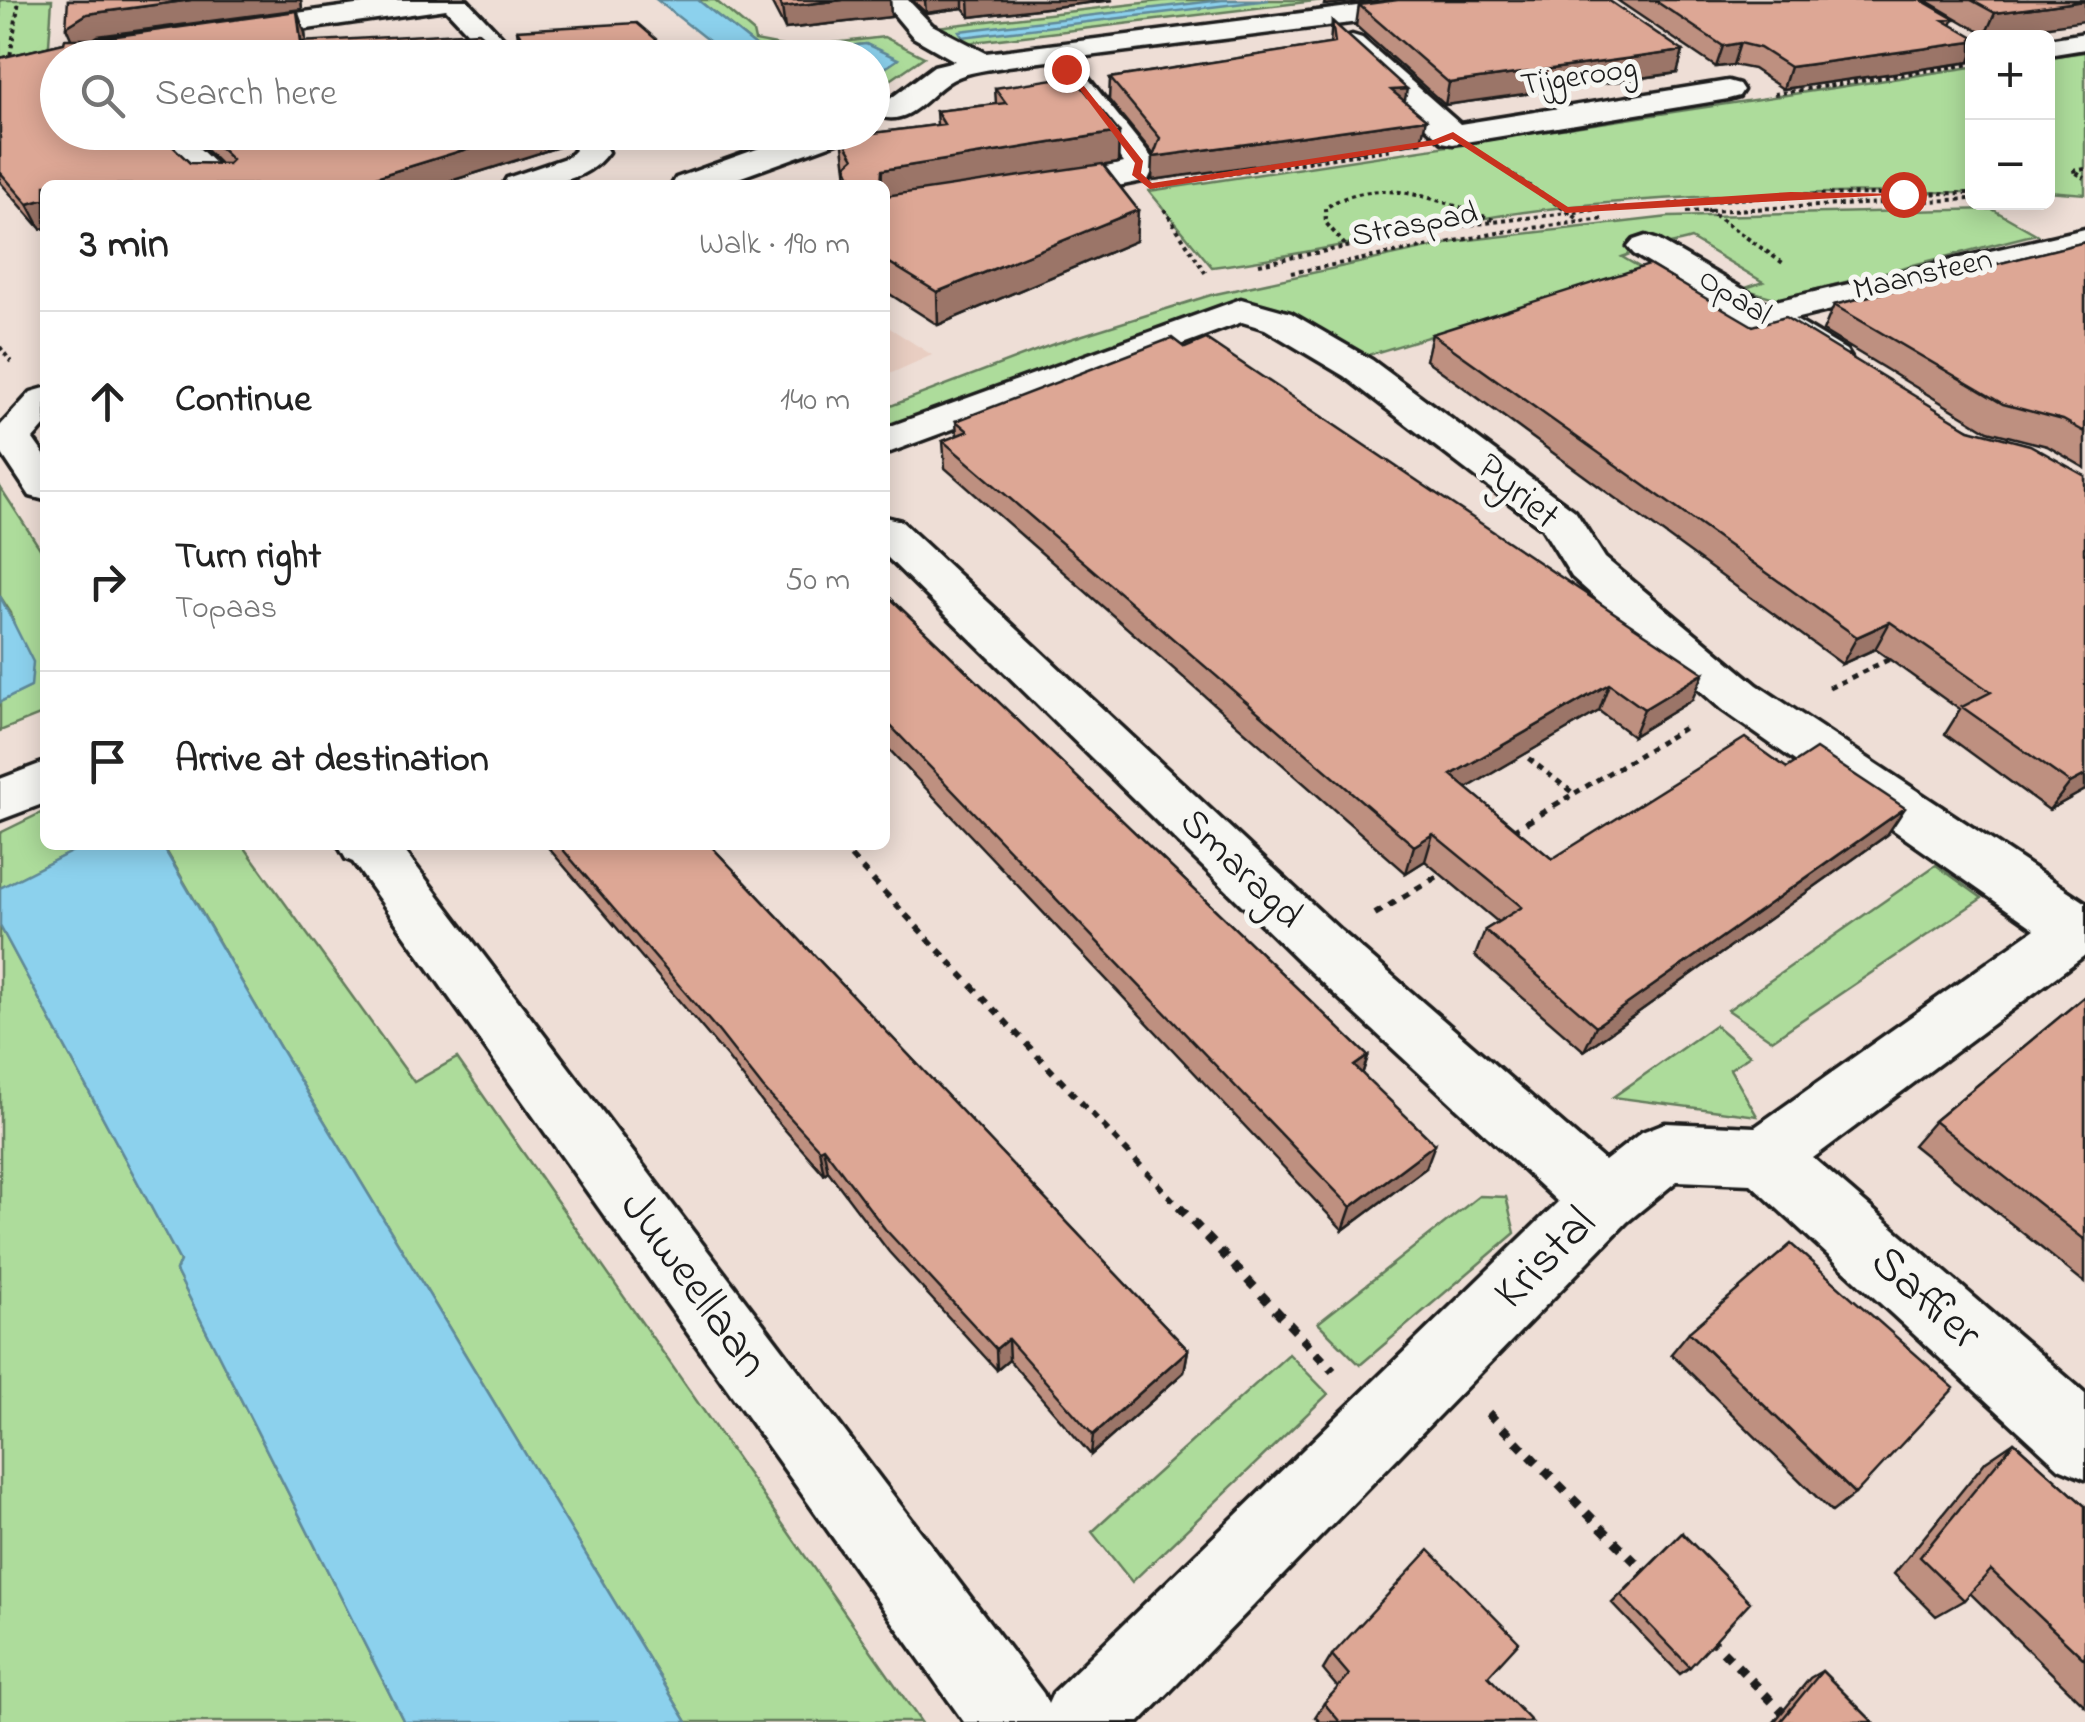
<!DOCTYPE html>
<meta charset="utf-8">
<style>
body{margin:0;font-family:"Indie Flower",sans-serif;background:#f6f6f6;color:#222}
.controls{position:absolute;right:30px;top:30px;display:grid;overflow:hidden;border-radius:15px;box-shadow:0 5px 25px #0003}
.controls button{width:90px;height:90px;display:grid;place-items:center;padding:0;border:0;border-bottom:2px solid #e0e0e0;background:#fff;color:#222;font:50px sans-serif}
.stop{position:absolute;width:30px;height:30px;margin:-22px;border:8px solid #c8321e;border-radius:50%;background:#fff}
.stop.end{background:#c8321e;border-color:#fff;box-shadow:0 2px 10px #0008}
.list{margin:0;padding:0;list-style:none}
h2{display:flex;justify-content:space-between;align-items:center;height:130px;margin:0;padding:0 40px;font-size:42px}
h2 small{font-size:32px;font-weight:400;color:#767676}
.list li{display:grid;grid-template-columns:65px 1fr auto;gap:30px;align-items:center;box-sizing:border-box;height:180px;padding:0 40px;border-top:2px solid #e0e0e0}
.list b{display:block;font-size:38px;white-space:nowrap}
.list p{margin:0;font-size:32px;white-space:nowrap;color:#767676}
.list em{font-size:32px;font-style:normal;color:#767676}
.icon{flex:none;width:55px;height:55px;fill:none;stroke:currentColor;stroke-width:2;stroke-linecap:round;stroke-linejoin:round}
.map{position:relative;flex:none;width:2085px;height:1722px;overflow:hidden}
.search{position:absolute;background:#fff;box-shadow:0 5px 25px #0003;left:40px;top:40px;width:850px;height:110px;display:flex;align-items:center;gap:25px;box-sizing:border-box;padding:0 35px;border-radius:55px;color:#767676;font-size:38px}
.panel{position:absolute;background:#fff;box-shadow:0 5px 25px #0003;left:40px;top:180px;width:850px;height:670px;border-radius:15px}
.map>svg:first-child{display:block}
</style>
<div class="map">
<svg width="2085" height="1722" viewBox="0 0 2085 1722">
<rect width="100%" height="100%" fill="#eeded6"/>
<filter id="ink" filterUnits="userSpaceOnUse"><feTurbulence type="fractalNoise" baseFrequency=".01" numOctaves="2"/><feDisplacementMap in="SourceGraphic" scale="20" xChannelSelector="R" yChannelSelector="G"/><feConvolveMatrix kernelMatrix="1 2 1 2 8 2 1 2 1" color-interpolation-filters="sRGB"/></filter>
<g filter="url(#ink)">
<path fill="#e9cec2" d="M885 325 932 355 885 376Z"/>
<path fill="#addc9b" stroke="#647c5c" stroke-width="2.5" d="M0 0H52L48 59 0 66Z
M698 0H715L753 32 755 41 792 48 884 37 924 57 873 92V76L897 60 866 44 767 55Z
M1169 0H1323L958 44 928 28Z
M2085 52V194L2048 191V57Z
M1972 67V192C1836 192 1699 193 1564 207 1445 220 1330 252 1212 267L1149 191Z
M1992 209 2036 234 1778 299 1743 289 1763 282 1691 239C1667 246 1646 247 1622 257L1646 271 1355 359 1248 303 1222 305 885 433V408L1051 345 1211 295 1460 241 1669 217Z
M0 487 45 556V713L0 731V702L30 687 11 613 0 596Z
M45 811V845H85L0 888V833Z
M163 845H243L414 1082 457 1058 921 1722H687L279 1046Z
M1936 865 1982 898 1772 1040 1728 1010Z
M0 926 180 1261 176 1271 404 1722H0Z
M1715 1025 1750 1055 1730 1069 1757 1116 1613 1097Z
M1479 1196 1506 1197 1515 1233 1360 1365 1318 1323Z
M1289 1354 1328 1394 1132 1582 1092 1532Z"/>
<path fill="#8cd1ed" stroke="#5f8999" stroke-width="2.5" d="M657 0H698L767 55 866 44 898 59 873 76 872 58 729 57Z
M1222 0H1269L963 37 959 31Z
M0 596 33 662 31 687 0 702Z
M85 845H162L279 1046 687 1722H404L176 1271 180 1261 0 926V888Z"/>
<g fill="none" stroke-linecap="round" stroke-linejoin="round">
<g stroke="#1c1c1c" stroke-width="7">
<path id="minor" d="M393 0H467L522 58H492L446 9 105 58H73L88 43 98 40Z
M882 0H908L932 25 986 53 1404 0H1483L1470 8 1008 66C991 70 967 71 952 80 929 93 911 125 882 117L878 111 882 105 934 66 955 61 913 37Z
M2085 33V49L2048 55V39Z
M1352 35 1362 38 1460 124 1728 81 1739 84 1743 90 1739 96 1728 99 1453 144 1442 142 1342 50 1338 44 1342 38Z
M1074 70 1084 73 1156 163 1148 180 1041 201 1029 198 1024 191 1029 184 1124 163 1059 79 1064 73Z
M148 132H182L238 185H203Z
M565 132H596L608 152C584 186 540 185 503 185L507 178 568 157 575 150Z
M804 132H850L846 139 719 185H672L676 178Z
M2085 229V249L1794 319 1846 350 1851 358 1846 366 1832 370 1818 366 1634 254 1628 247 1634 240 1646 236 1658 240 1767 303Z
M1241 299 1291 313 1372 360 1575 511 1605 558 1757 685 2085 902V955L1813 1158 2085 1393V1479L2059 1468 1751 1184 1677 1181 1627 1222 1140 1722H964L353 862 346 859 338 845H400L1043 1693 1048 1704 1053 1693 1558 1202 1301 963 885 555V517L901 521 1341 931 1605 1161 1642 1132 1665 1123 1755 1127 2035 929 1721 709 1572 577 1542 528 1344 376 1265 329 1242 322 885 454V428Z
M45 388V425L33 439 45 456V500L30 496 0 451V426L31 392Z
M45 762V803L0 820V779Z"/>
</g>
<path stroke="#1c1c1c" stroke-width="4" stroke-dasharray="4 4" stroke-linecap="butt" d="M9 63 19 0
M1774 94 1972 64
M2085 169 2073 171 2085 178
M1507 171 1580 220
M1188 180 1393 149
M1669 204 1791 195 1972 193
M1164 209 1206 274
M1707 210 1783 263
M1686 212 1972 199
M1345 245 1326 223 1325 208C1380 173 1438 200 1494 220
M1259 264 1443 228 1617 207
M1291 273 1508 231 1604 219
M0 347 11 362"/>
<path stroke="#1c1c1c" stroke-width="5" stroke-dasharray="6 6" stroke-linecap="butt" d="M1829 688 1894 657
M1519 751 1573 793
M1565 799 1686 727"/>
<path stroke="#1c1c1c" stroke-width="6" stroke-dasharray="8 8" stroke-linecap="butt" d="M1512 831 1569 797
M840 845 1182 1210
M1375 914 1446 871"/>
<path stroke="#1c1c1c" stroke-width="9" stroke-dasharray="10 10" stroke-linecap="butt" d="M1179 1207 1333 1371
M1488 1413 1648 1575
M1709 1637 1792 1722"/>
<use href="#minor" fill="#f6f6f2" fill-rule="evenodd"/>
</g>
<path fill="#be9080" stroke="#1c1c1c" stroke-width="2.5" d="M68 0H301L302 9 98 36 93 39 305 33 306 42 516 39 518 37 517 30 678 58H58L190 163 220 164 188 132H565L568 144 438 185H45V228L41 229 0 182V58L64 43 71 39Z
M770 0H890L891 17 785 29Z
M912 0H1113L970 17 963 8 926 13Z
M1617 0H1921L1954 19 1951 25 1970 62 1783 89 1753 69 1733 65 1716 67Z
M1925 0H2085L1985 35Z
M1359 5 1683 51 1677 73 1445 105 1356 26Z
M1332 21 1404 102 1421 142 1152 180 1154 155 1109 100 1110 78 1330 44Z
M995 88 1119 132 1118 163 1103 165 1138 210 1136 241 938 325 885 291V185H848L842 137 937 125 936 111 996 104Z
M2085 242V468L2047 446 1988 431 1823 331 1834 305Z
M1753 326 1969 429 2085 476V790L2049 810 1945 734 1960 710 1875 649 1842 664 1426 360 1432 334Z
M956 421 1692 700 1633 736 1599 711 1466 788 1552 859 1887 835 1584 1051 1475 956 1485 930 1498 922 1425 861 1406 873 945 468 943 441 957 436Z
M885 593 1368 1056 1362 1074 1426 1168 1343 1230 885 745Z
M546 845H710L1188 1350 1184 1372 1091 1455 1009 1360 997 1370 889 1252 828 1171 824 1174 770 1113 727 1057Z
M2085 996V1283L1913 1145 1934 1121Z
M1689 1332 1855 1494 1832 1512 1671 1354Z
M2014 1442 2085 1506V1706L1970 1593 1964 1600 1936 1616 1894 1574 1986 1461Z
M1682 1533 1690 1667 1680 1674 1612 1603Z
M1332 1655 1532 1722H1320L1315 1717 1324 1703 1338 1688 1323 1670Z
M1822 1671 1873 1722H1774L1810 1678Z"/>
<path fill="#9b7568" stroke="#1c1c1c" stroke-width="2.5" d="M191 0H301L302 9 98 36 76 50 66 27 87 14Z
M843 0H890L891 17 785 29 782 7Z
M925 0H963V8L926 13Z
M969 0H1113L970 17Z
M1325 0H1371L1324 5Z
M2085 1V21L1985 35 1995 13Z
M297 11 305 33 308 58 301 42Z
M1972 42V56L1970 62 1783 89 1790 67Z
M1740 43 1733 65 1716 67 1723 46Z
M1683 51 1677 73 1445 105 1449 83Z
M1407 89 1403 110 1391 90Z
M1426 119 1421 142 1152 180 1153 157Z
M522 132H565L568 144 438 185H350Z
M1119 132 1118 163 885 201V185H881L882 170Z
M45 199V228L41 229 28 204Z
M1138 210 1136 241 938 325 937 292Z
M1890 622 1875 649 1842 664 1857 637Z
M1704 673 1692 700 1633 736 1644 709Z
M1609 684 1599 711 1443 802 1451 775Z
M2085 775V790L2049 810 2070 783Z
M1905 808 1887 835 1584 1051 1596 1026Z
M1433 834 1425 861 1406 873 1414 846Z
M1368 1056 1360 1081 1354 1066Z
M1435 1144 1426 1168 1343 1230 1351 1207Z
M823 1147 828 1171 824 1174 819 1149Z
M1008 1339 1009 1360 997 1370 996 1349Z
M1188 1350 1184 1372 1091 1455 1093 1435Z"/>
<path fill="#dda795" stroke="#1c1c1c" stroke-width="2.5" d="M68 0H191L87 14 66 27Z
M779 0H843L782 7Z
M1398 0H1608L1683 51 1449 83 1359 5Z
M1654 0H1921L1954 19 1943 20 1974 38H1972V42L1790 67 1760 48 1740 43 1723 46Z
M1971 0H2085V1L1995 13Z
M297 11 301 42 478 32 486 39H516L520 35 517 30 637 23 678 58H58V132H158L190 163 228 164 232 160 203 132H522L350 185H45V199L28 204 0 172V58L64 43 65 39H95Z
M1332 21 1407 89 1391 90 1426 119 1153 157 1160 138 1110 78 1335 43Z
M1073 76 1119 132 882 170 881 185H855L846 165 854 158 842 137 944 124 936 111 1006 103 995 88Z
M1102 164 1138 210 937 292 885 260V196Z
M2085 242V432L2063 420 2003 404 1834 305Z
M1649 265 1753 326 1785 317 1969 429 2030 445 2085 476V775L2070 783 1962 707 1991 692 1890 622 1857 637 1432 334Z
M1172 338 1185 348 1206 339 1704 673 1644 709 1609 684 1451 775 1552 859 1745 738 1787 768 1816 749 1905 808 1596 1026 1485 930 1522 907 1433 834 1414 846 943 441 968 431 956 421Z
M885 593 1368 1056 1354 1066 1435 1144 1351 1207 885 720Z
M559 845H710L1188 1350 1093 1435 1008 1339 996 1349 885 1229 823 1147 819 1149 763 1088 719 1032Z
M2085 996V1240L1934 1121Z
M1791 1244 1954 1388 1855 1494 1689 1332Z
M2014 1442 2085 1506V1660L1991 1570 1964 1600 1920 1557Z
M1682 1533 1750 1602 1690 1667 1621 1595Z
M1429 1550 1519 1642 1488 1676 1532 1722H1340L1324 1703 1349 1675 1332 1655Z
M1822 1671 1873 1722H1780Z"/>
</g>
<path fill="#c8321e" d="M1063 67H1069L1143 161 1141 173 1152 183 1433 140 1453 132 1568 207 1791 192 1908 194 1566 213 1452 139 1435 145 1150 189 1132 175 1135 163Z"/>
<g text-anchor="middle" dominant-baseline="central" stroke-width="10" stroke-linejoin="round" paint-order="stroke">
<g font-size="32" fill="#1c1c1c" stroke="#f6f6f2">
<text transform="translate(1579 78) rotate(-9)">Tijgeroog</text>
<text transform="translate(1415 226) rotate(-11)">Straspad</text>
<text transform="translate(1923 276) rotate(-13)">Maansteen</text>
<text transform="translate(1734 298) rotate(32)">Opaal</text>
</g>
<g font-size="40" fill="#1c1c1c" stroke="#f6f6f2">
<text transform="translate(1517 493) rotate(40)">Pyriet</text>
<text transform="translate(1240 870) rotate(44)">Smaragd</text>
</g>
<g font-size="48" fill="#1c1c1c" stroke="#f6f6f2">
<text transform="translate(1546 1259) rotate(-45)">Kristal</text>
<text transform="translate(693 1285) rotate(54)">Juweellaan</text>
<text transform="translate(1925 1299) rotate(42)">Saffier</text>
</g>
</g>
</svg>
<div class="controls">
<button>+</button>
<button>−</button>
</div>
<div class="stop" style="left:1903px;top:194px"></div>
<div class="stop end" style="left:1066px;top:69px"></div>
<div class="search"><svg class="icon" aria-label="search" viewBox="0 0 24 24"><circle cx="10" cy="10" r="6"/><path d="M15 15l6 6"/></svg>Search here</div>
<section class="panel">
<h2>3 min<small>Walk · 190 m</small></h2>
<ul class="list">
<li><svg class="icon" aria-label="ahead" viewBox="0 0 24 24"><path d="M12 20V5M6 11l6-6 6 6"/></svg><div><b>Continue</b></div><em>140 m</em></li>
<li><svg class="icon" aria-label="right" viewBox="0 0 24 24"><path d="M7 20v-9h11M14 6l5 5-5 5"/></svg><div><b>Turn right</b><p>Topaas</p></div><em>50 m</em></li>
<li><svg class="icon" aria-label="arrive" viewBox="0 0 24 24"><path d="M6 21V4h12l-3 4 3 4H6"/></svg><div><b>Arrive at destination</b></div></li>
</ul>
</section>
</div>
